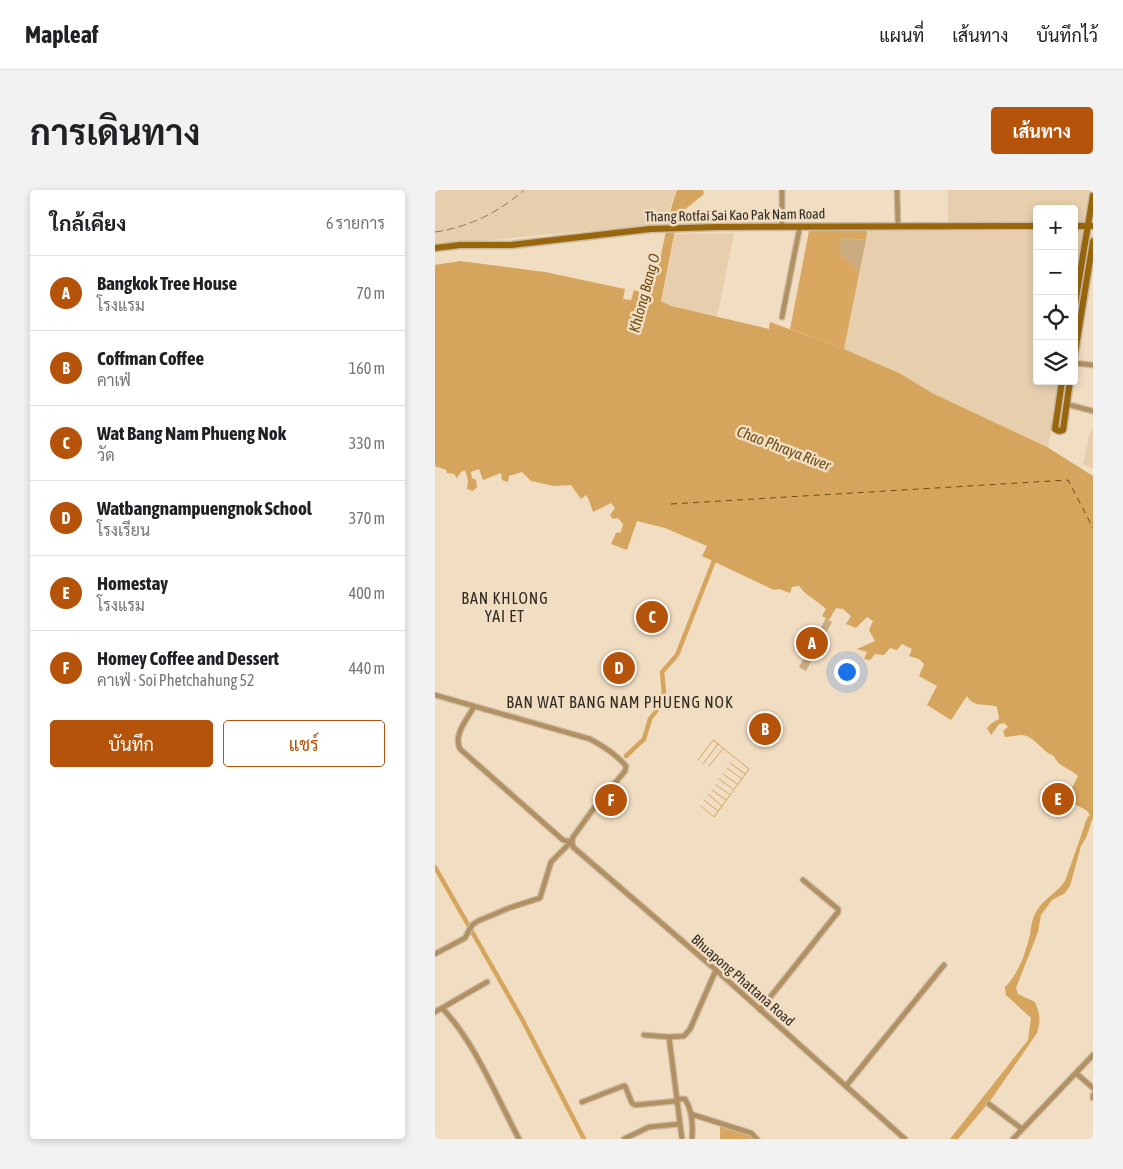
<!DOCTYPE html>
<html lang="th">
<meta charset="utf-8">
<style>
body{margin:0;font-family:"Asap Condensed",Sarabun,sans-serif;background:#f2f2f2;color:#202124}
.controls{position:absolute;right:15px;top:15px;display:grid;overflow:hidden;border-radius:5px;box-shadow:0 2px 8px #0003}
.controls button{width:45px;height:45px;display:grid;place-items:center;padding:0;border:0;border-bottom:1px solid #e0e0e0;background:#fff;color:#202124;font:25px sans-serif}
.you{position:absolute;left:411px;top:481px;width:18px;height:18px;margin:-12px;border:4px solid #fff;border-radius:50%;background:#1a73e8;box-shadow:0 0 0 8px #1a73e833}
.badge{display:grid;place-items:center;width:32px;height:32px;border-radius:50%;background:#b45309;color:#fff;font-size:16px;font-weight:700}
.pin{position:absolute;translate:-50% -50%;border:2px solid #fff;box-shadow:0 1px 5px #0006}
.list{margin:0;padding:0;list-style:none}
h2{display:flex;justify-content:space-between;align-items:center;height:65px;margin:0;padding:0 20px;font-size:21px}
h2 small{font-size:16px;font-weight:400;color:#757577}
.list li{display:grid;grid-template-columns:32px 1fr auto;gap:15px;align-items:center;box-sizing:border-box;height:75px;padding:0 20px;border-top:1px solid #e0e0e0}
.list b{display:block;font-size:19px;white-space:nowrap}
.list p{margin:0;font-size:16px;white-space:nowrap;color:#757577}
.list em{font-size:16px;font-style:normal;color:#757577}
.actions{display:flex;gap:10px;padding:15px 20px}
.actions a{flex:1;padding:11px 0;border:1px solid #b45309;border-radius:5px;text-align:center;font-size:18px;color:#b45309}
.actions .main{background:#b45309;color:#fff}
.icon{flex:none;width:28px;height:28px;fill:none;stroke:currentColor;stroke-width:2;stroke-linecap:round;stroke-linejoin:round}
.map{position:relative;flex:none;width:658px;height:949px;overflow:hidden;border-radius:5px}
header{display:flex;align-items:center;gap:30px;box-sizing:border-box;height:70px;padding:0 25px;background:#fff;border-bottom:1px solid #e0e0e0}
header strong{font-size:24px}
nav{display:flex;gap:28px;margin-inline-start:auto;font-size:18px}
.intro{display:flex;align-items:center;justify-content:space-between;box-sizing:border-box;height:120px;padding:0 30px}
h1{margin:0;font-size:35px}
.button{padding:12px 22px;border-radius:5px;background:#b45309;color:#fff;font-size:18px;font-weight:700}
main{display:flex;gap:30px;padding:0 30px}
aside{flex:1;background:#fff;border-radius:5px;box-shadow:0 2px 8px #0003}
.map>svg:first-child{display:block}
</style>
<header>
<strong>Mapleaf</strong>
<nav><a>แผนที่</a><a>เส้นทาง</a><a>บันทึกไว้</a></nav>
</header>
<div class="intro"><h1>การเดินทาง</h1><a class="button">เส้นทาง</a></div>
<main>
<aside>
<h2>ใกล้เคียง<small>6 รายการ</small></h2>
<ul class="list">
<li><span class="badge">A</span><div><b>Bangkok Tree House</b><p>โรงแรม</p></div><em>70 m</em></li>
<li><span class="badge">B</span><div><b>Coffman Coffee</b><p>คาเฟ่</p></div><em>160 m</em></li>
<li><span class="badge">C</span><div><b>Wat Bang Nam Phueng Nok</b><p>วัด</p></div><em>330 m</em></li>
<li><span class="badge">D</span><div><b>Watbangnampuengnok School</b><p>โรงเรียน</p></div><em>370 m</em></li>
<li><span class="badge">E</span><div><b>Homestay</b><p>โรงแรม</p></div><em>400 m</em></li>
<li><span class="badge">F</span><div><b>Homey Coffee and Dessert</b><p>คาเฟ่ · Soi Phetchahung 52</p></div><em>440 m</em></li>
</ul>
<div class="actions"><a class="main">บันทึก</a><a>แชร์</a></div>
</aside>
<div class="map">
<svg width="658" height="949" viewBox="0 0 658 949">
<rect width="100%" height="100%" fill="#f1ddc2"/>
<path fill="#e7cfae" d="M0 0H241L229 35 93 46 0 56Z
M513 0H655L649 32H639V19H602V33H513Z
M639 40H648L639 96Z
M432 41H602V191H624L613 258 497 203 466 184 409 159Z
M299 43 282 127 236 116 226 111 240 44Z
M657 238H658V279L648 274 654 244Z"/>
<path fill="#cbac81" d="M409 48 431 50 424 84C419 74 412 72 405 63V51Z
M391 428 397 432 371 481 364 477 371 464 364 459 373 443 381 446Z"/>
<path fill="#d9a760" d="M374 41H432L431 50 409 48 405 51V63C412 72 419 73 424 84L409 159 355 139Z
M285 936 314 944 319 949H285Z"/>
<path fill="#d5a45d" d="M242 0H268L269 4 243 25 226 111 236 116 334 139 335 132 409 159 466 184 497 203 612 257 658 286V628L651 620 631 610 643 586C635 578 623 577 619 566 607 562 599 545 586 545 581 545 576 547 570 547L568 541 573 537 569 533 564 534 556 545 552 538 557 533 564 529 562 517C552 513 538 518 532 506L516 530 492 515 502 496 484 486 489 474 484 469 474 466 477 459 467 454 462 460 455 458 449 465 440 464 435 470 429 469 432 462 422 459 440 451 434 440 438 431 432 427 421 438 411 434 416 426 408 419 401 418 394 430 387 426 391 419C383 411 371 406 364 396L357 397 355 403 344 399 339 400 267 366 272 356 230 338 202 331 192 360 176 354 181 343 186 342 188 334 183 328 178 329 175 325 180 318 176 313 158 322 154 310 151 305 146 309 136 295 119 296 96 291 87 282 74 286 73 292 67 290 66 283 48 290 44 279 36 282 37 288 41 290 42 297 38 301 32 299 33 290 30 280 26 282 22 288 19 284 12 283 11 280 0 276V75L25 71 110 82 190 99 188 109 196 110 199 100 213 105C229 72 229 34 242 0Z
M653 626 657 630 651 648 646 656 635 696 630 703 617 710 606 725 603 742 581 798 583 804 600 812C605 824 606 831 602 843L555 911 523 949H515L593 850 596 828 571 805 570 797C584 783 590 764 595 745 596 737 597 729 601 722 608 709 622 703 630 691Z"/>
<g fill="none" stroke-linecap="round" stroke-linejoin="round">
<path stroke="#d5a45d" stroke-width="1" d="M263 570 278 550 314 579 279 627 266 616
M295 573 310 584
M268 574 283 554
M274 576 288 559
M292 578 307 589
M288 584 302 594
M284 589 298 599
M281 595 294 604
M277 600 291 610
M274 605 287 616
M269 610 283 621"/>
<path stroke="#d5a45d" stroke-width="4.5" d="M191 566 209 549 215 529 224 517 229 503 227 482 242 465 280 368
M652 634 658 624
M0 677 87 829 149 949"/>
<path stroke="#6c4b14" stroke-width="1" stroke-dasharray="6 5" stroke-linecap="butt" d="M236 314 633 290 658 338"/>
<g stroke="#cbb9a2" stroke-width="7">
<path id="street" d="M347 0V36
M462 0 463 36
M347 127 365 36
M639 173 658 175
M631 214 658 221
M0 505 155 549C168 556 182 565 191 576L190 581 159 618 138 647 137 652 138 657 281 780 470 949
M39 517C32 529 18 545 25 559L128 650 137 652
M0 764 30 748 37 735 43 731 74 718 105 708 116 672 135 653
M7 818C40 852 62 908 84 949
M325 820 403 722V719L368 690
M0 822 52 792
M209 845 234 847 249 846 255 839 281 780
M234 847 247 949
M641 883 658 898
M411 896 509 775
M658 905V908
M241 909H250C258 921 258 936 257 949
M147 912 188 896H190L197 913 200 915 242 911
M554 914 587 939
M256 924 316 943 322 949
M189 949 214 937 245 934
M578 949 658 865"/>
</g>
<g stroke="#cbb9a2" stroke-width="9">
<path id="secondary" d="M639 36H658
M0 58 25 55H76L215 39 282 37 602 36
M639 120 658 5
M639 169 658 51
M627 191 620 239 624 241 628 240 635 191"/>
</g>
<use href="#street" stroke="#b19061" stroke-width="4.5"/>
<use href="#secondary" stroke="#98670c" stroke-width="6"/>
<path stroke="#877a68" stroke-width="1" stroke-dasharray="8 4" stroke-linecap="butt" d="M0 42C34 37 63 23 89 0"/>
</g>
<g text-anchor="middle" dominant-baseline="central" stroke-width="5" stroke-linejoin="round" paint-order="stroke">
<g font-size="14" fill="#322b21" stroke="#f1ddc2">
<text transform="translate(300 25) rotate(-1)">Thang Rotfai Sai Kao Pak Nam Road</text>
<text transform="translate(308 790) rotate(41)">Bhuapong Phattana Road</text>
</g>
<g font-size="15" font-style="italic" fill="#6c4b14" stroke="#f1ddc2">
<text transform="translate(209 103) rotate(-75)">Khlong Bang O</text>
<text transform="translate(349 258) rotate(21)">Chao Phraya River</text>
</g>
<g font-size="16" letter-spacing="1" fill="#322b21" stroke="#f1ddc2">
<text x="70" y="408">BAN KHLONG<tspan x="70" dy="18">YAI ET</tspan></text>
<text x="185" y="512">BAN WAT BANG NAM PHUENG NOK</text>
</g>
</g>
</svg>
<div class="controls">
<button>+</button>
<button>−</button>
<button><svg class="icon" aria-label="locate" viewBox="0 0 24 24"><circle cx="12" cy="12" r="6"/><path d="M12 2v4M12 18v4M2 12h4M18 12h4"/></svg></button>
<button><svg class="icon" aria-label="layers" viewBox="0 0 24 24"><path d="M12 4l9 5-9 5-9-5zM3 14l9 5 9-5"/></svg></button>
</div>
<div class="you"></div>
<div class="pin badge" style="left:377px;top:453px">A</div>
<div class="pin badge" style="left:330px;top:539px">B</div>
<div class="pin badge" style="left:217px;top:427px">C</div>
<div class="pin badge" style="left:184px;top:478px">D</div>
<div class="pin badge" style="left:623px;top:609px">E</div>
<div class="pin badge" style="left:176px;top:610px">F</div>
</div>
</main>
